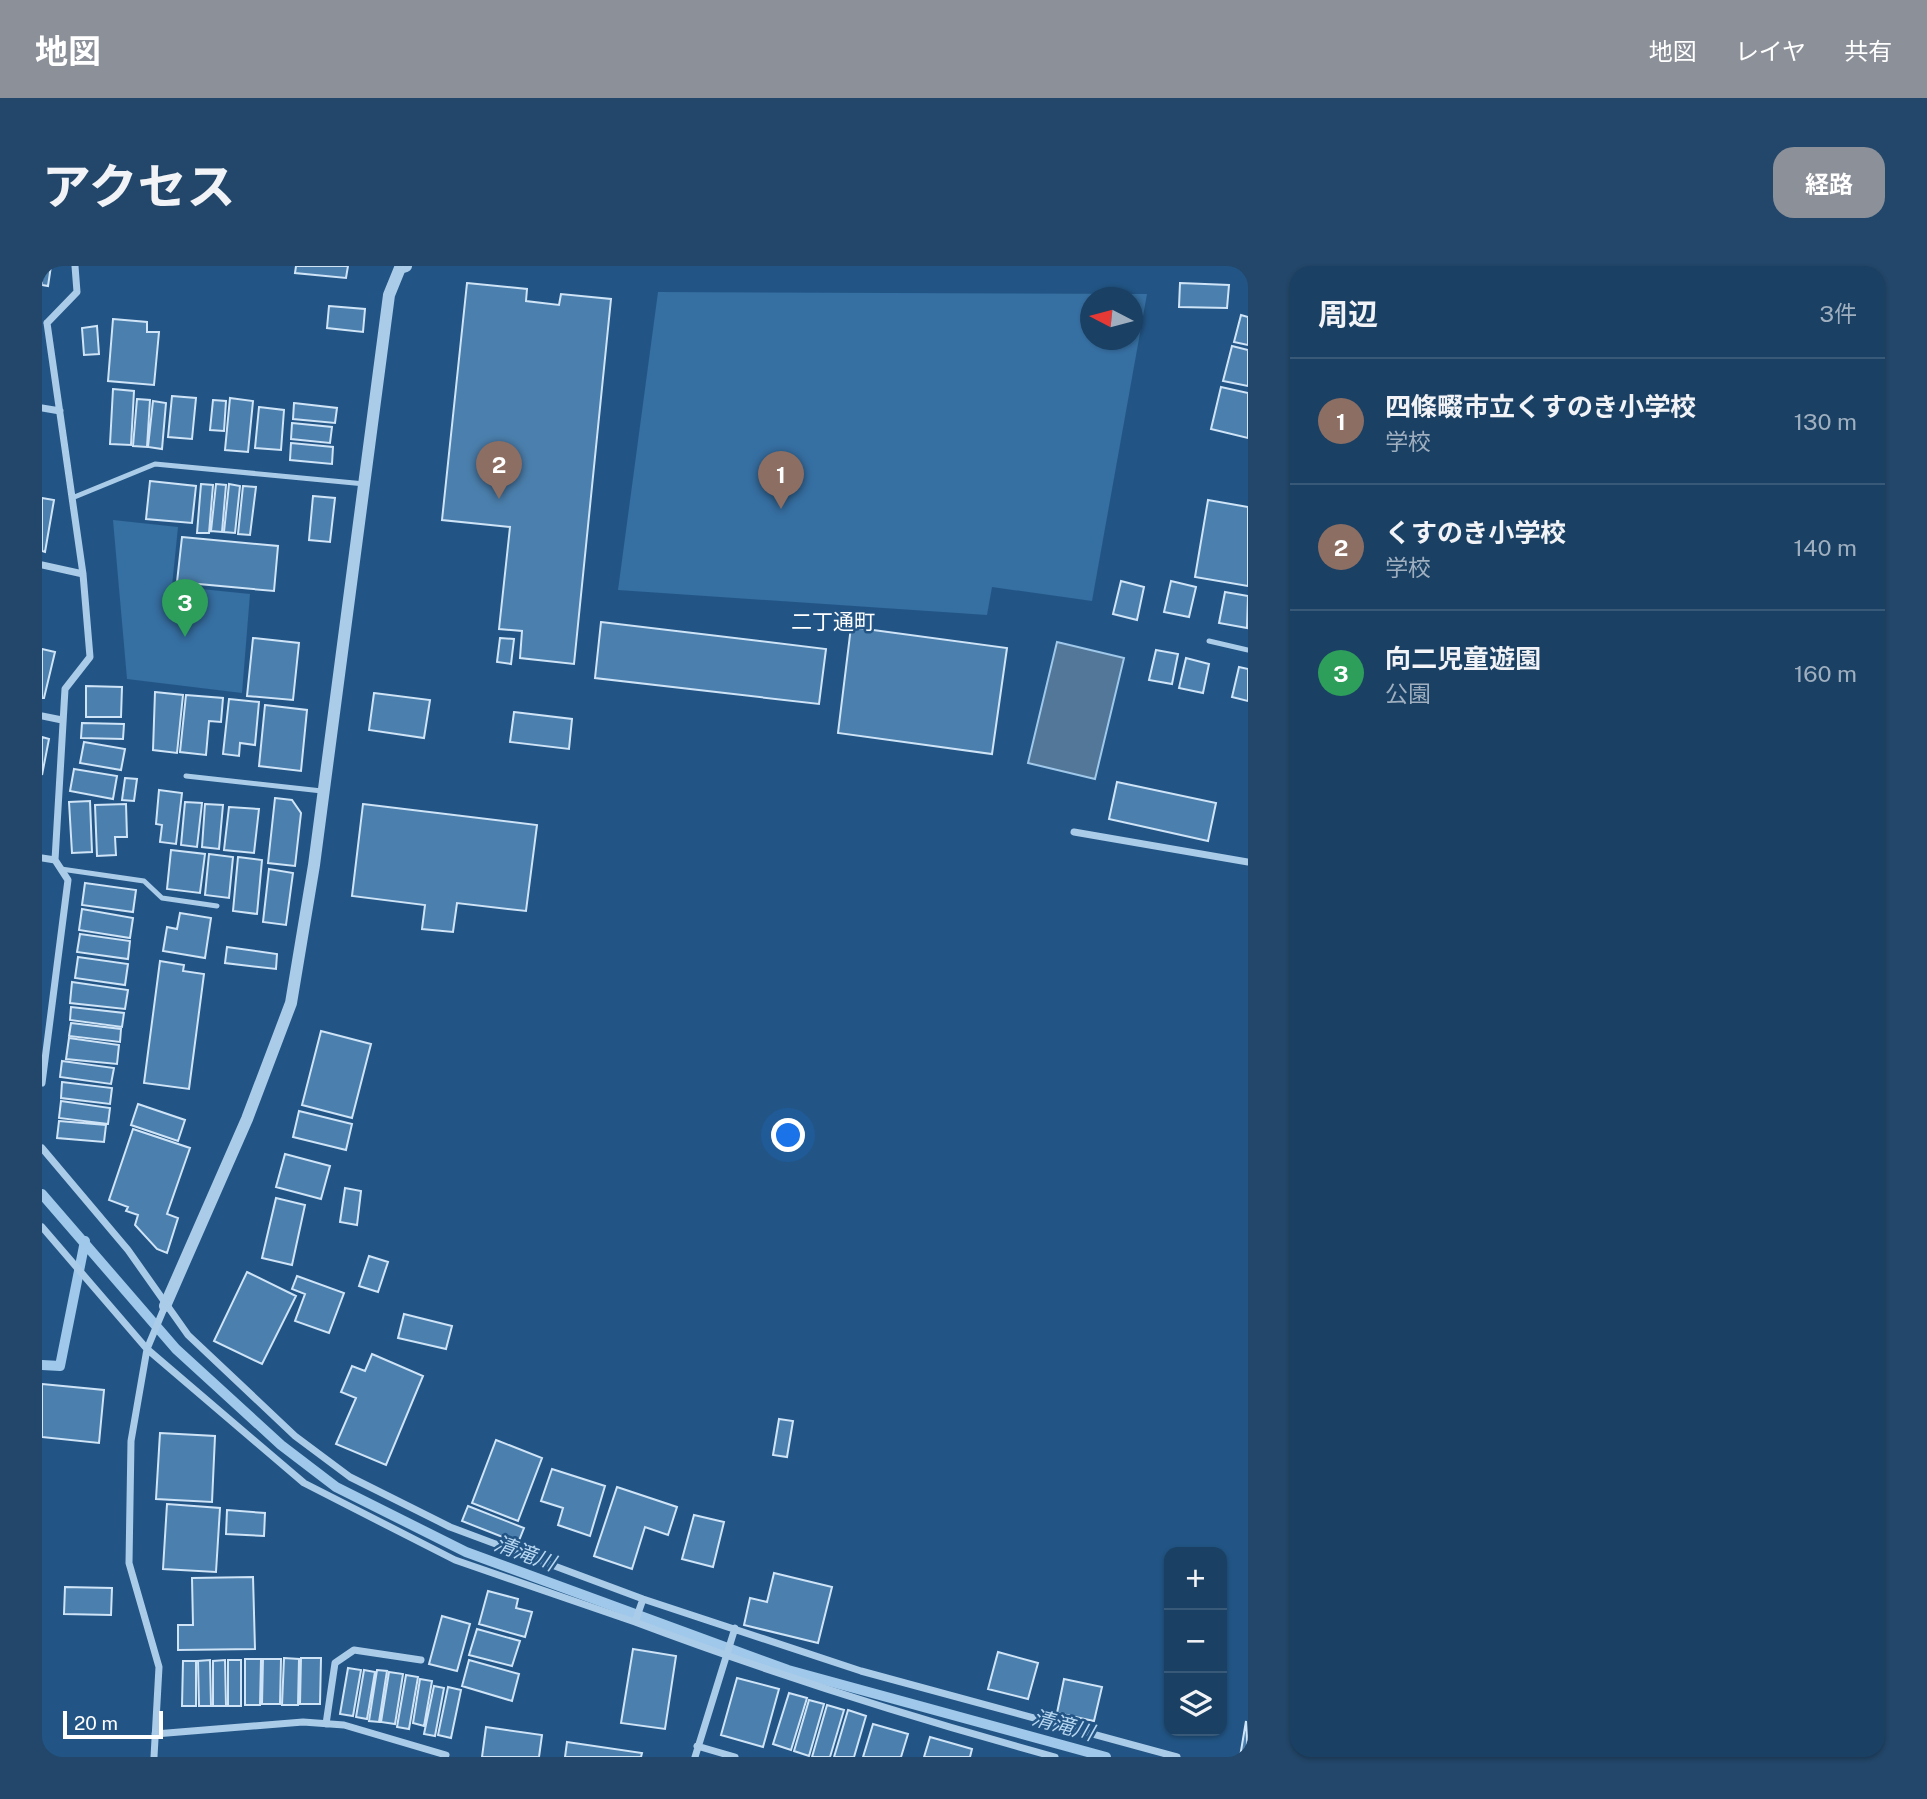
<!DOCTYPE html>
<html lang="ja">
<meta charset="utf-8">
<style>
body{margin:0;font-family:"Public Sans","Noto Sans JP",sans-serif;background:#23476a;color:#f1f3f6}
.controls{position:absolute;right:21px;bottom:21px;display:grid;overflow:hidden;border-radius:14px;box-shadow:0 2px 5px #0004}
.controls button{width:63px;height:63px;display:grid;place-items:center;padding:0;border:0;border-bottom:2px solid #385978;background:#1a4064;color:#f1f3f6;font:35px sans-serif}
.compass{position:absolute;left:1038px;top:21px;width:63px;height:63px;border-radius:50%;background:#1a4064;box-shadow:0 2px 5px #0004;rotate:276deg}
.scale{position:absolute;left:21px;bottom:18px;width:100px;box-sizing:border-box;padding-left:7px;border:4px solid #fff;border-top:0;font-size:19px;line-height:24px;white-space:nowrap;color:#fff;-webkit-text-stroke:5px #225585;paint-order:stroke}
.you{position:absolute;left:747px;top:870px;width:24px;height:24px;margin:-18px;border:5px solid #fff;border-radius:50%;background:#1a73e8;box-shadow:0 0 0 10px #1a73e833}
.badge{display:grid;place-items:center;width:46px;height:46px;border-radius:50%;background:#8c9099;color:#fff;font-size:23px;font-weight:700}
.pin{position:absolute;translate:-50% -58px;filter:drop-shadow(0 2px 4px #0008)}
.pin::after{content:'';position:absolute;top:37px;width:24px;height:21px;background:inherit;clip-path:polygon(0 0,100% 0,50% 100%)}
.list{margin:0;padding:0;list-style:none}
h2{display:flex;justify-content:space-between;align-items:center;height:91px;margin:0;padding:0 28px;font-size:30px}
h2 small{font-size:23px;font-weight:400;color:#9fafbf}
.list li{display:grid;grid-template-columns:46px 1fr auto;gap:21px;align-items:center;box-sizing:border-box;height:126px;padding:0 28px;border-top:2px solid #385978}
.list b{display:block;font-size:26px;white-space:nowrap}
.list p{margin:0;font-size:23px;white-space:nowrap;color:#9fafbf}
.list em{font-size:23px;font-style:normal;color:#9fafbf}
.icon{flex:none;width:38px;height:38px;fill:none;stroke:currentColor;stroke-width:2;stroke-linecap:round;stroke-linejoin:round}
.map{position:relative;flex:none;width:1206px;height:1491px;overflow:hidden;border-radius:21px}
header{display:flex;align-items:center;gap:42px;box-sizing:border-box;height:98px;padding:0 35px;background:#8c9099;color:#fff}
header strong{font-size:33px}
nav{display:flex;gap:38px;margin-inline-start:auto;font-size:24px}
.intro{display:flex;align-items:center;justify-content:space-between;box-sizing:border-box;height:168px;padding:0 42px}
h1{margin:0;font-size:49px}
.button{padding:18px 32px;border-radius:21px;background:#8c9099;color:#fff;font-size:24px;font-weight:700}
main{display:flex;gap:42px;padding:0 42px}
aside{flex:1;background:#1a4064;border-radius:21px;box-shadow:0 2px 5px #0004}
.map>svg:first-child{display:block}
</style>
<header>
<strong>地図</strong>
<nav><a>地図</a><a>レイヤ</a><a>共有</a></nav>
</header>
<div class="intro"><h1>アクセス</h1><a class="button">経路</a></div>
<main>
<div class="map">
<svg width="1206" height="1491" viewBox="0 0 1206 1491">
<rect width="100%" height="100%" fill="#225585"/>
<path fill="#366fa2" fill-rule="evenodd" d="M616 26 1105 28 1050 335 950 321 945 349 576 324ZM1048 32H1090V74H1048Z
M71 254 136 261 130 320 208 328 200 427 85 413Z"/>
<path fill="#537799" stroke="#9fc8ea" stroke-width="2" d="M1015 376 1082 392 1053 513 986 497Z"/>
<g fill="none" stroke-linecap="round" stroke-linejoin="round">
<path stroke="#9fc8ea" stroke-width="10" d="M0 928 134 1083 239 1179 294 1221 424 1286 746 1404 1064 1491
M0 1099 18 1100 43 975"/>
</g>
<path fill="#4b7fad" stroke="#cfe4f7" stroke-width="2" d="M0 0H9L6 20 0 19Z
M254 0H306L304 12 253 7Z
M425 17 485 23 484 35 517 39 519 28 569 33 532 398 478 392 480 365 457 363 468 261 400 254Z
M1138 17 1187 19 1185 42 1137 41Z
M287 40 323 43 321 66 285 62Z
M1199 49 1206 51V79L1192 76Z
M71 53 105 56V66H117L112 119 66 115Z
M55 60 57 88 42 89 40 62Z
M1190 80 1206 84V120L1181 115Z
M1179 121 1206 127V172L1169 163Z
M71 123 92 125 89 179 68 178Z
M130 130 154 132 150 173 126 171Z
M188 132 211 135 206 186 183 184Z
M95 133 108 134 105 181 91 180Z
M171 134 184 135 182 165 168 164Z
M111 135 124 137 120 183 106 181Z
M252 137 295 142 293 157 251 153Z
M217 141 242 144 239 184 213 182Z
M250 157 290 161 288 177 249 173Z
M249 177 291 181 290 198 248 194Z
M108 215 154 220 150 257 104 253Z
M159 218 171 219 167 267H155Z
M174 218 184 219 180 266 169 265Z
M187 218 198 220 193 267 182 266Z
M201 220 214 221 208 269 196 268Z
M271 230 293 232 288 276 267 274Z
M0 232 12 234 3 286 0 285Z
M1166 234 1206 241V320L1153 311Z
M140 271 236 280 232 325 135 316Z
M1079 315 1102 321 1095 354 1071 348Z
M1129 315 1154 321 1147 351 1122 346Z
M1183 326 1206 330 1205 362 1177 357Z
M559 356 784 383 777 438 553 412Z
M809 361 965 382 950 488 796 467Z
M211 372 257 377 251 434 205 430Z
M458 372 472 373 469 398 455 396Z
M0 383 13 386 2 432H0Z
M1114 384 1136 388 1130 418 1107 414Z
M1144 392 1167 398 1161 427 1137 422Z
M1197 401 1206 403V435L1190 431Z
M44 420 80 421 79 451H44Z
M113 426 141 429 135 487 111 484Z
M332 427 388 434 382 472 327 464Z
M144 429 181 432 179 456 167 455 164 489 138 486Z
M187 433 217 436 213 479 198 477 197 490 181 488Z
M223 439 265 444 259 505 217 500Z
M472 446 530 453 527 483 468 476Z
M40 457 82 458 81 473 39 472Z
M0 471 7 473 0 509Z
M42 476 83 483 79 504 38 497Z
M32 503 75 510 71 533 28 525Z
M83 512 95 513 92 535 80 534Z
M1075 516 1174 537 1166 575 1067 553Z
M117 524 140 527 134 578 118 576 120 559 114 558Z
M233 532 250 534 259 547 253 600 226 597Z
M48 535 50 586 30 587 27 536Z
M143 536 160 537 155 581 139 579Z
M84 538 85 571H73L74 589 55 590 53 539Z
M163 538 181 539 177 583 160 581Z
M321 538 495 559 484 645 415 637 411 666 380 663 383 639 310 630Z
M187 541 217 543 212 587 182 584Z
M129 584 163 588 158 627 125 623Z
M167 588 191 591 187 632 163 629Z
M196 591 220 594 215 648 191 645Z
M227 603 251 607 244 659 221 656Z
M43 617 94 624 91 646 40 639Z
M40 643 91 652 88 672 37 664Z
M138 647 169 652 163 692 121 685 125 661 135 663Z
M38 668 88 675 86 693 35 686Z
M185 681 235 688 234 703 183 697Z
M36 691 86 698 83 719 33 712Z
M118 695 142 699 141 705 162 708 147 823 102 817Z
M30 716 86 724 83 743 28 737Z
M29 741 82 747 80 761 28 754Z
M29 757 79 763 78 776 27 770Z
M279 765 329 778 310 852 260 839Z
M27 772 77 779 75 798 24 793Z
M20 795 72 802 69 818 18 811Z
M20 816 70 822 68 838 19 832Z
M19 835 68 842 66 858 17 852Z
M96 838 143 854 136 875 89 859Z
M257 845 310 858 304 884 251 871Z
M17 855 64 859 62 876 15 872Z
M91 863 148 882 125 948 136 952 125 987 115 983 93 959 96 949 84 945 86 941 67 934Z
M243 888 288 900 279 933 234 921Z
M303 922 319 925 315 959 298 956Z
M234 932 263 939 250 999 220 992Z
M327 990 346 996 336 1026 317 1020Z
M205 1006 254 1030 220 1098 172 1075Z
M255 1010 302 1027 287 1067 253 1055 263 1028 250 1023Z
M362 1048 410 1060 404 1083 356 1072Z
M330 1088 381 1110 344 1199 294 1178 314 1132 299 1126 310 1100 323 1105Z
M0 1118 62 1124 57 1177 0 1171Z
M737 1153 751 1155 745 1191 731 1189Z
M118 1167 173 1170 170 1236 114 1233Z
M454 1174 500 1192 476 1255 430 1237Z
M510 1203 563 1220 548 1270 516 1259 521 1242 499 1235Z
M575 1221 635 1241 626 1269 603 1261 590 1303 552 1290Z
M125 1238 178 1242 174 1306 121 1303Z
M426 1240 482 1262 476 1277 420 1255Z
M185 1244 223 1247 222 1270 184 1268Z
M652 1249 682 1256 671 1301 640 1293Z
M732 1307 790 1321 776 1377 702 1359 708 1332 725 1336Z
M211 1311 213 1383 136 1384V1359H151L150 1312Z
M23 1321 70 1322 69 1349 22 1348Z
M446 1325 476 1333 474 1342 490 1346 483 1371 437 1358Z
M400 1350 428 1358 415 1405 387 1398Z
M435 1363 478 1375 470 1400 427 1389Z
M591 1383 634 1390 623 1463 579 1457Z
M956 1386 996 1397 986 1433 946 1423Z
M242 1392 257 1393 256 1439H240Z
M259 1392H279L278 1438H258Z
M203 1393H219L218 1439H203Z
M221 1393H239L238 1438H220Z
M168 1394 169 1440H157L156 1395Z
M183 1394 184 1440H171V1395Z
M186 1394H199V1440H186Z
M427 1394 477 1408 470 1435 420 1420Z
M141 1395H154V1440H140Z
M306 1402 319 1404 311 1450 298 1448Z
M322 1404 333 1406 325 1453 314 1451Z
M335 1404 345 1405 337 1456 327 1455Z
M347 1406 361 1408 353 1458 339 1456Z
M364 1409 376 1411 367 1463 355 1461Z
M695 1412 737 1423 721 1481 679 1469Z
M378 1413 390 1415 382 1460 371 1457Z
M1022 1413 1060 1421 1052 1455 1015 1447Z
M392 1420 402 1422 393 1470 382 1468Z
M406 1421 419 1424 409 1472 396 1469Z
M747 1427 765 1432 749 1484 731 1478Z
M767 1434 782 1438 767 1490 752 1485Z
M785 1439 802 1444 788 1491H770Z
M806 1444 824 1450 812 1491H792Z
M1204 1455 1206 1491H1198Z
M831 1458 866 1468 859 1491H821Z
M444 1461 500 1469 497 1491H440Z
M888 1471 930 1483 928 1491H882Z
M525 1476 600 1487 599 1491H523Z"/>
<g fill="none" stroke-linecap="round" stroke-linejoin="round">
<path stroke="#abcce9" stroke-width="5" d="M30 232 113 198 323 218
M1167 375 1206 384
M144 510 280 525
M19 603 102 615 120 632 175 640"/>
<path stroke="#abcce9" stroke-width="7" d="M5 57 35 26 33 0
M0 142 18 145
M0 299 41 308
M0 450 20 454
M1032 566 1206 596
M0 592 13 594
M0 817 26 614 13 594 23 423 48 391 41 308 5 57
M0 882 86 984 146 1069 253 1170 308 1211 408 1261 601 1333 819 1405 1135 1491
M0 961 105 1083 262 1217 413 1294 593 1356
M601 1333 593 1356C731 1408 871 1452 1013 1491
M284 1458 293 1397 312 1384 379 1394
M113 1468 261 1456 302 1459 404 1489
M655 1480 693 1491
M112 1491 117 1401 87 1297 89 1175 105 1083 123 1040
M653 1491 693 1362"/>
<path stroke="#abcce9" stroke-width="12" d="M123 1040 205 853 249 737 272 599 347 29 358 2 364 0"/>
</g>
<g text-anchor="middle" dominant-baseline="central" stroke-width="5" stroke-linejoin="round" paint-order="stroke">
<g font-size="21" fill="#fff" stroke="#225585">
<text x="791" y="355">二丁通町</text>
</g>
<g font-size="21" font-style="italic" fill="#b7d6f0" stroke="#225585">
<text transform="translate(483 1287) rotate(20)">清滝川</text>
<text transform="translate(1021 1459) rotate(15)">清滝川</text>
</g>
</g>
</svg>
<div class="controls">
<button>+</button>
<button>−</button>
<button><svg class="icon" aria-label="layers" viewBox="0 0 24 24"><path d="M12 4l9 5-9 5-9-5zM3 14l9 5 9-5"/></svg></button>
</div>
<svg class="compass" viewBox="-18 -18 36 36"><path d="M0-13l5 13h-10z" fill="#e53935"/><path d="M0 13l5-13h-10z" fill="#9fafbf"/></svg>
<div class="scale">20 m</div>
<div class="you"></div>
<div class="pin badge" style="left:739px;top:243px;background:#8d6e63">1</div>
<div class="pin badge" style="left:457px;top:233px;background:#8d6e63">2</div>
<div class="pin badge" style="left:143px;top:371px;background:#2e9e5b">3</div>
</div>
<aside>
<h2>周辺<small>3件</small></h2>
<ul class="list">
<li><span class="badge" style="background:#8d6e63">1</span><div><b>四條畷市立くすのき小学校</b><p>学校</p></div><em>130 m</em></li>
<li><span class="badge" style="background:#8d6e63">2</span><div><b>くすのき小学校</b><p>学校</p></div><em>140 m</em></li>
<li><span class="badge" style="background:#2e9e5b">3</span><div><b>向二児童遊園</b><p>公園</p></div><em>160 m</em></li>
</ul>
</aside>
</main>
